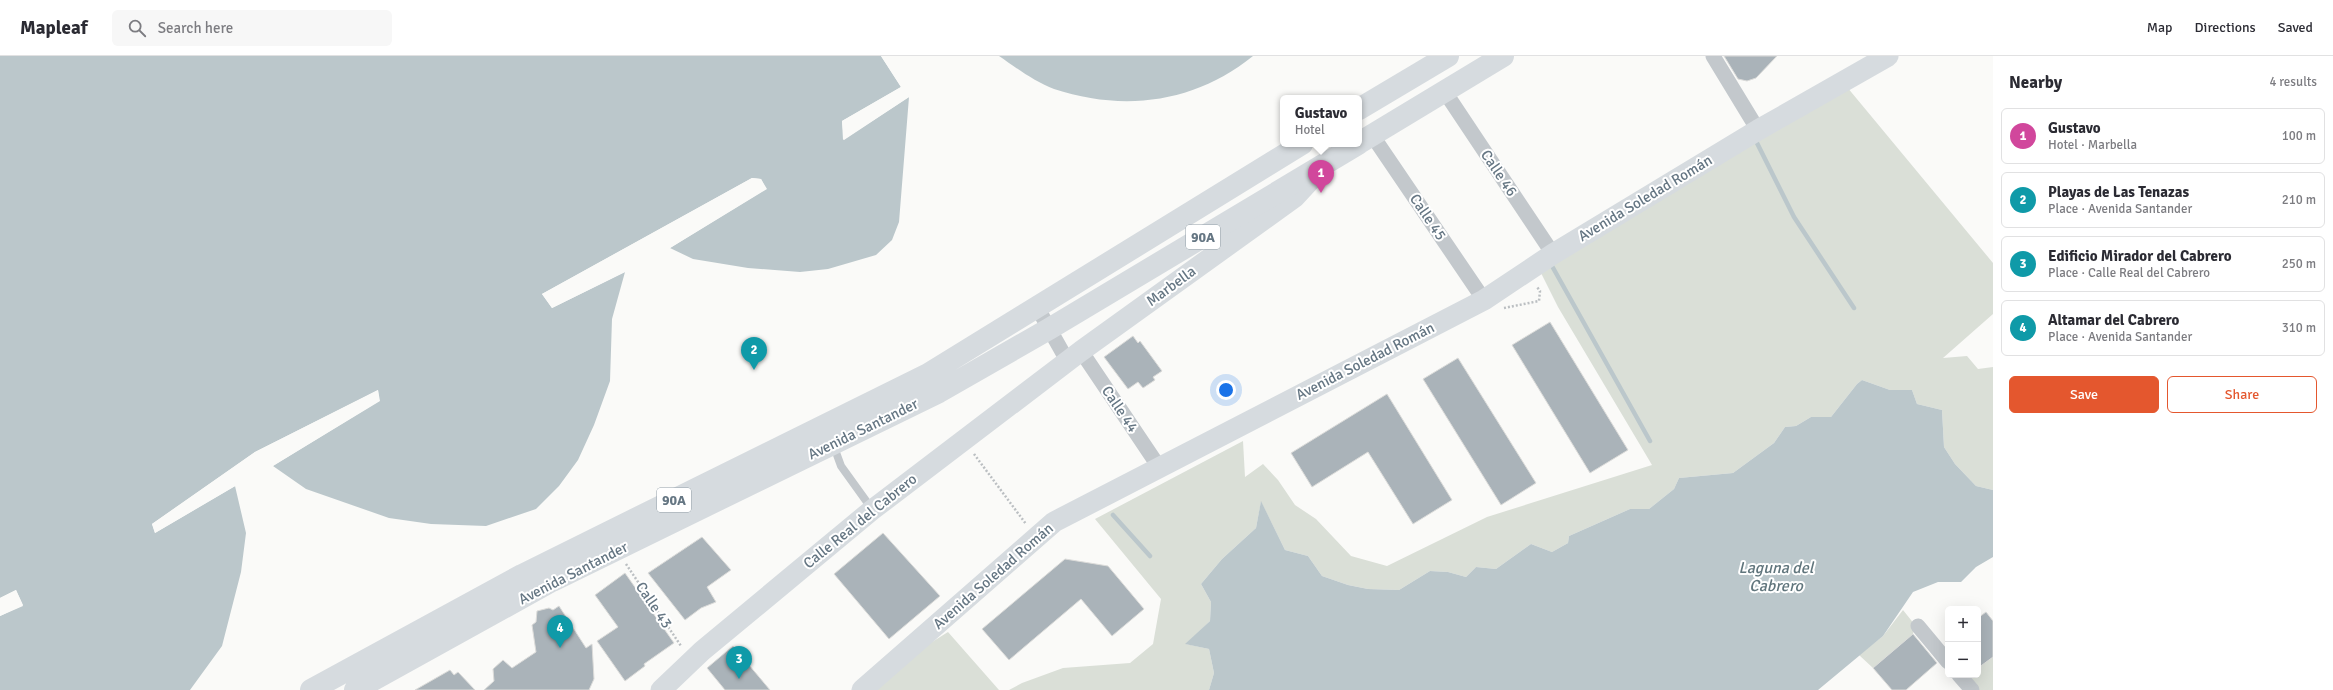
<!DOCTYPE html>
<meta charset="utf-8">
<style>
body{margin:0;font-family:Signika,sans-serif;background:#f7f7f7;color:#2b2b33}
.controls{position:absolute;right:12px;bottom:12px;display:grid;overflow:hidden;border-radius:6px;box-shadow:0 4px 16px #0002}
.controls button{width:36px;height:36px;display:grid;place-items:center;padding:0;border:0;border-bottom:1px solid #e1e1e2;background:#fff;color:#2b2b33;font:20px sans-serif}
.you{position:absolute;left:1226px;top:334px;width:14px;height:14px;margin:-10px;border:3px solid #fff;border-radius:50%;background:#1a73e8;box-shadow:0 0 0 6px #1a73e833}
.badge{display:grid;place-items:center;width:26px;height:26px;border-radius:50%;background:#e4572e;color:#fff;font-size:13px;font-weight:700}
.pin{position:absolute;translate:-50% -33px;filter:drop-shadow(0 1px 2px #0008)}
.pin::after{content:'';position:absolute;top:21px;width:14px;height:12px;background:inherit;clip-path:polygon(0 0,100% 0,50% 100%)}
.popup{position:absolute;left:1280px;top:39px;width:82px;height:52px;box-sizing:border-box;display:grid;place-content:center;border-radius:6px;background:#fff;filter:drop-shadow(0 1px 3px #0005);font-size:13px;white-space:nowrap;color:#7c7c81}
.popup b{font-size:15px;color:#2b2b33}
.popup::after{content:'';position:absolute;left:50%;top:100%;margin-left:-8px;border:8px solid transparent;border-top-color:#fff}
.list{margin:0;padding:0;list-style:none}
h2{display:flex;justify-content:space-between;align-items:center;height:52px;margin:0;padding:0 16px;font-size:17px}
h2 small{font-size:13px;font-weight:400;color:#7c7c81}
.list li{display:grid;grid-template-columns:26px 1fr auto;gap:12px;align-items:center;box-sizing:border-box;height:56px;margin:0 8px 8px;padding:0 8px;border:1px solid #e1e1e2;border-radius:6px}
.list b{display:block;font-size:15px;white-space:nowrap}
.list p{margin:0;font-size:13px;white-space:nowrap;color:#7c7c81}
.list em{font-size:13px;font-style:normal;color:#7c7c81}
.actions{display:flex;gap:8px;padding:12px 16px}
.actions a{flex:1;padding:9px 0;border:1px solid #e4572e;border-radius:6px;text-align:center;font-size:14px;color:#e4572e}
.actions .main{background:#e4572e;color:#fff}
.icon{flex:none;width:22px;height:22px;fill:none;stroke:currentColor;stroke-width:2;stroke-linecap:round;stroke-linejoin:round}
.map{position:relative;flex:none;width:1993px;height:634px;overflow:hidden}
header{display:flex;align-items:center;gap:24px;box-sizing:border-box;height:56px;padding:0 20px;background:#fff;border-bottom:1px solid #e1e1e2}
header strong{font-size:19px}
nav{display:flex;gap:22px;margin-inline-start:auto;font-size:14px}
.search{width:280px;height:36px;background:#f7f7f7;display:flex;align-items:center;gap:10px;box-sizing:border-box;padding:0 14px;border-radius:6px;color:#7c7c81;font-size:15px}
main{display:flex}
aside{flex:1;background:#fff}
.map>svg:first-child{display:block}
</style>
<header>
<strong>Mapleaf</strong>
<div class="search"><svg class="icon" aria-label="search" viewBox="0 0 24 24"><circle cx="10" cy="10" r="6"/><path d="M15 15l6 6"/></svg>Search here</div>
<nav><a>Map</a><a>Directions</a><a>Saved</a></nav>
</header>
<main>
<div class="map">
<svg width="1993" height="634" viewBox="0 0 1993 634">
<rect width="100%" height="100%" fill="#fafaf8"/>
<path fill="#dadfd7" d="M1847 31 1993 207V258L1943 302 1967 300 1978 313 1993 311V434L1976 430 1955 408 1944 391 1942 354 1917 348 1912 334H1890L1862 324 1857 328 1831 361H1811L1796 370 1785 371 1774 387 1733 417 1679 422 1674 433 1649 453H1630L1569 480 1568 487 1552 496 1531 488 1496 513 1476 511 1466 521 1448 516 1430 515 1399 534 1368 533 1348 529 1322 520 1308 500 1285 494 1261 446 1256 472 1222 503 1201 528 1211 546 1210 565 1186 588 1209 593 1214 617 1209 634H1009L1022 627 1063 612 1130 607 1153 588 1161 543 1095 463 1243 385 1245 421 1263 408 1278 424 1295 449 1316 463 1351 500 1387 510 1487 461 1652 409 1558 251 1540 215Z
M1903 554 1915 569 1913 578 1873 612 1859 599 1883 580Z
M948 576 999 634H875L924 591Z
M1993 601V634H1978L1969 619H1978V612Z"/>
<path fill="#bbc7cb" d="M0 0H881L901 31 842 65 844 84 909 41 899 166 892 184 876 199 828 213 800 216 748 212 693 203 670 192 766 133 761 123 752 122 542 238 552 252 625 216 612 263 610 325 594 369 578 404 559 430 536 453 486 470 431 468 389 462 306 433 273 410 379 345 378 334 255 396 152 468 155 477 235 430 246 477 241 516 222 590 190 634H0V560L23 549 16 534 0 542Z
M999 0H1253C1195 47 1124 56 1054 33 1035 26 1015 11 999 0Z
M1862 324 1890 334H1912L1917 348 1942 354 1944 391 1955 408 1976 430 1993 434V501L1976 511 1961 526H1938L1913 536 1883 580 1818 634H1209L1214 617 1209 593 1185 588 1210 565 1211 546 1201 528 1222 503 1256 472 1261 445 1285 494 1308 500 1322 520 1348 529 1368 533 1399 534 1430 515 1448 516 1466 521 1476 511 1496 513 1531 488 1552 496 1568 487 1569 480 1630 453H1649L1674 433 1679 422 1733 417 1774 387 1785 371 1796 370 1811 361H1831L1857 328Z"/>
<path fill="#fafaf8" d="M881 0H883L903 31 844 66 845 80 908 39 911 40V43L909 41 843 84 842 65 901 31Z
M752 122 761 123 767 133 670 192 669 193V191L764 132 760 125 753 124 545 239 552 250 625 214 627 215 625 216 552 252 542 238Z
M378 334 380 345 271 411 272 408 377 344 376 337 256 398 154 469 156 474 234 428 237 429 155 477 152 468 255 396Z
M16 534 23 550 0 560V558L20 549 15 537 0 544V542Z"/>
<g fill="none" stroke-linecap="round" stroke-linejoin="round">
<path stroke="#bbc7cb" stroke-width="4.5" d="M1755 83 1794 161 1854 252
M1552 210 1650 385
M1113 459 1150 500"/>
</g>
<path fill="#aab3b9" stroke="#dcdcda" d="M1724 0H1777L1756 22 1747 25 1738 23Z
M1550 266 1628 394 1590 417 1512 289Z
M1133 280 1138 287 1140 285 1162 315 1153 321 1155 324 1143 332 1138 326 1128 333 1104 301Z
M1458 302 1536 427 1501 449 1423 323Z
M1387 338 1452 444 1413 468 1368 396 1312 431 1291 397Z
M883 477 940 540 889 583 834 518Z
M702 481 731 514 707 531 716 546 701 552 685 564 648 517Z
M1065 503 1108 510 1144 553 1112 580 1081 543 1009 604 982 573Z
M625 517 674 587 644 608 645 610 625 625 597 585 618 571 595 539Z
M559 550 586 592 592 588 594 623 589 634H484L494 625 493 613 503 604 512 612 536 596 532 569 536 566 537 555 549 552 553 554Z
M1986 556 1993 565V601L1978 612V562Z
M1913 578 1937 607 1906 634H1892L1873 612Z
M733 590 770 634H725L707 612Z
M450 614 454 619 458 616 475 634H415Z"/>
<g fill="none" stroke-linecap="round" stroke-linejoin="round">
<path stroke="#bbbfc2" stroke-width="2.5" stroke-dasharray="2 2" stroke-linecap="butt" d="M1504 252 1539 245 1540 235 1537 231
M974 398 1026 468
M626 508 681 590"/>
<path stroke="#c3c8cc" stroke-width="8" d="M833 388 841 410 872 453"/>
<path stroke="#c3c8cc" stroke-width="15" d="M1713 0 1758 74
M1445 36 1553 198
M1372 79 1484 244
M1037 251 1068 306
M1081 295 1159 411
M1918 570 1948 606
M1959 619 1972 634"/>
<path stroke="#d6dbdf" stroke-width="21" d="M661 634 702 595 872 454 1081 295 1295 141 1319 115
M862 634 1054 466 1484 244 1553 198 1758 74 1888 0"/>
<path stroke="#d6dbdf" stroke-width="22" d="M1359 53 1448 0
M1359 87 1503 0
M311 634 522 519 928 318 1302 88
M355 634 552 525 939 336 1049 273 1358 88"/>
</g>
<g text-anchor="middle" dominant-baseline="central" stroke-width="4" stroke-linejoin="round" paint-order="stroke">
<g fill="#fff" stroke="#939fa8" stroke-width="1">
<rect x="1186" y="169" width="34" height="24" rx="3"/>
<rect x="657" y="432" width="34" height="24" rx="3"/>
</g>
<g font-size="14" font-weight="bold" fill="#657683">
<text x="1203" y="181">90A</text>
<text x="674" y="444">90A</text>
</g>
<g font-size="15" fill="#657683" stroke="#fff">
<text transform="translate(1499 117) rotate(56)">Calle 46</text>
<text transform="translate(1645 142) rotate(-31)">Avenida Soledad Román</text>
<text transform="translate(1428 161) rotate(56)">Calle 45</text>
<text transform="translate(1171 230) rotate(-36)">Marbella</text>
<text transform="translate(1365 305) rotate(-27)">Avenida Soledad Román</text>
<text transform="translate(1120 353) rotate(56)">Calle 44</text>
<text transform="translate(863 373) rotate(-26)">Avenida Santander</text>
<text transform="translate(860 465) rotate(-39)">Calle Real del Cabrero</text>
<text transform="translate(573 517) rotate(-27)">Avenida Santander</text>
<text transform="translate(993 520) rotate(-41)">Avenida Soledad Román</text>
<text transform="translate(654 549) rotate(56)">Calle 43</text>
</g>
<g font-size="16" font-style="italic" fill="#60757c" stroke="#fff">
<text x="1776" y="512">Laguna del<tspan x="1776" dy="18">Cabrero</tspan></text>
</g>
</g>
</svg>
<div class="controls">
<button>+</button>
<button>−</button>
</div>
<div class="you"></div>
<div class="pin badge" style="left:1321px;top:137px;background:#d1479c">1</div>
<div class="popup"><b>Gustavo</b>Hotel</div>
<div class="pin badge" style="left:754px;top:314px;background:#0f9aa8">2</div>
<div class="pin badge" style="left:739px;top:623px;background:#0f9aa8">3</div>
<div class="pin badge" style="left:560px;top:592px;background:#0f9aa8">4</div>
</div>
<aside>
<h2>Nearby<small>4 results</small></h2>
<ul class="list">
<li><span class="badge" style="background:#d1479c">1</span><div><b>Gustavo</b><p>Hotel · Marbella</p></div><em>100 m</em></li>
<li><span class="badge" style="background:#0f9aa8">2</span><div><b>Playas de Las Tenazas</b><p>Place · Avenida Santander</p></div><em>210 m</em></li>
<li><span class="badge" style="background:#0f9aa8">3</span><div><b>Edificio Mirador del Cabrero</b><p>Place · Calle Real del Cabrero</p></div><em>250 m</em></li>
<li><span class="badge" style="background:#0f9aa8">4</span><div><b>Altamar del Cabrero</b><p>Place · Avenida Santander</p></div><em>310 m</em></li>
</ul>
<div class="actions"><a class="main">Save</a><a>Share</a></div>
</aside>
</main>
